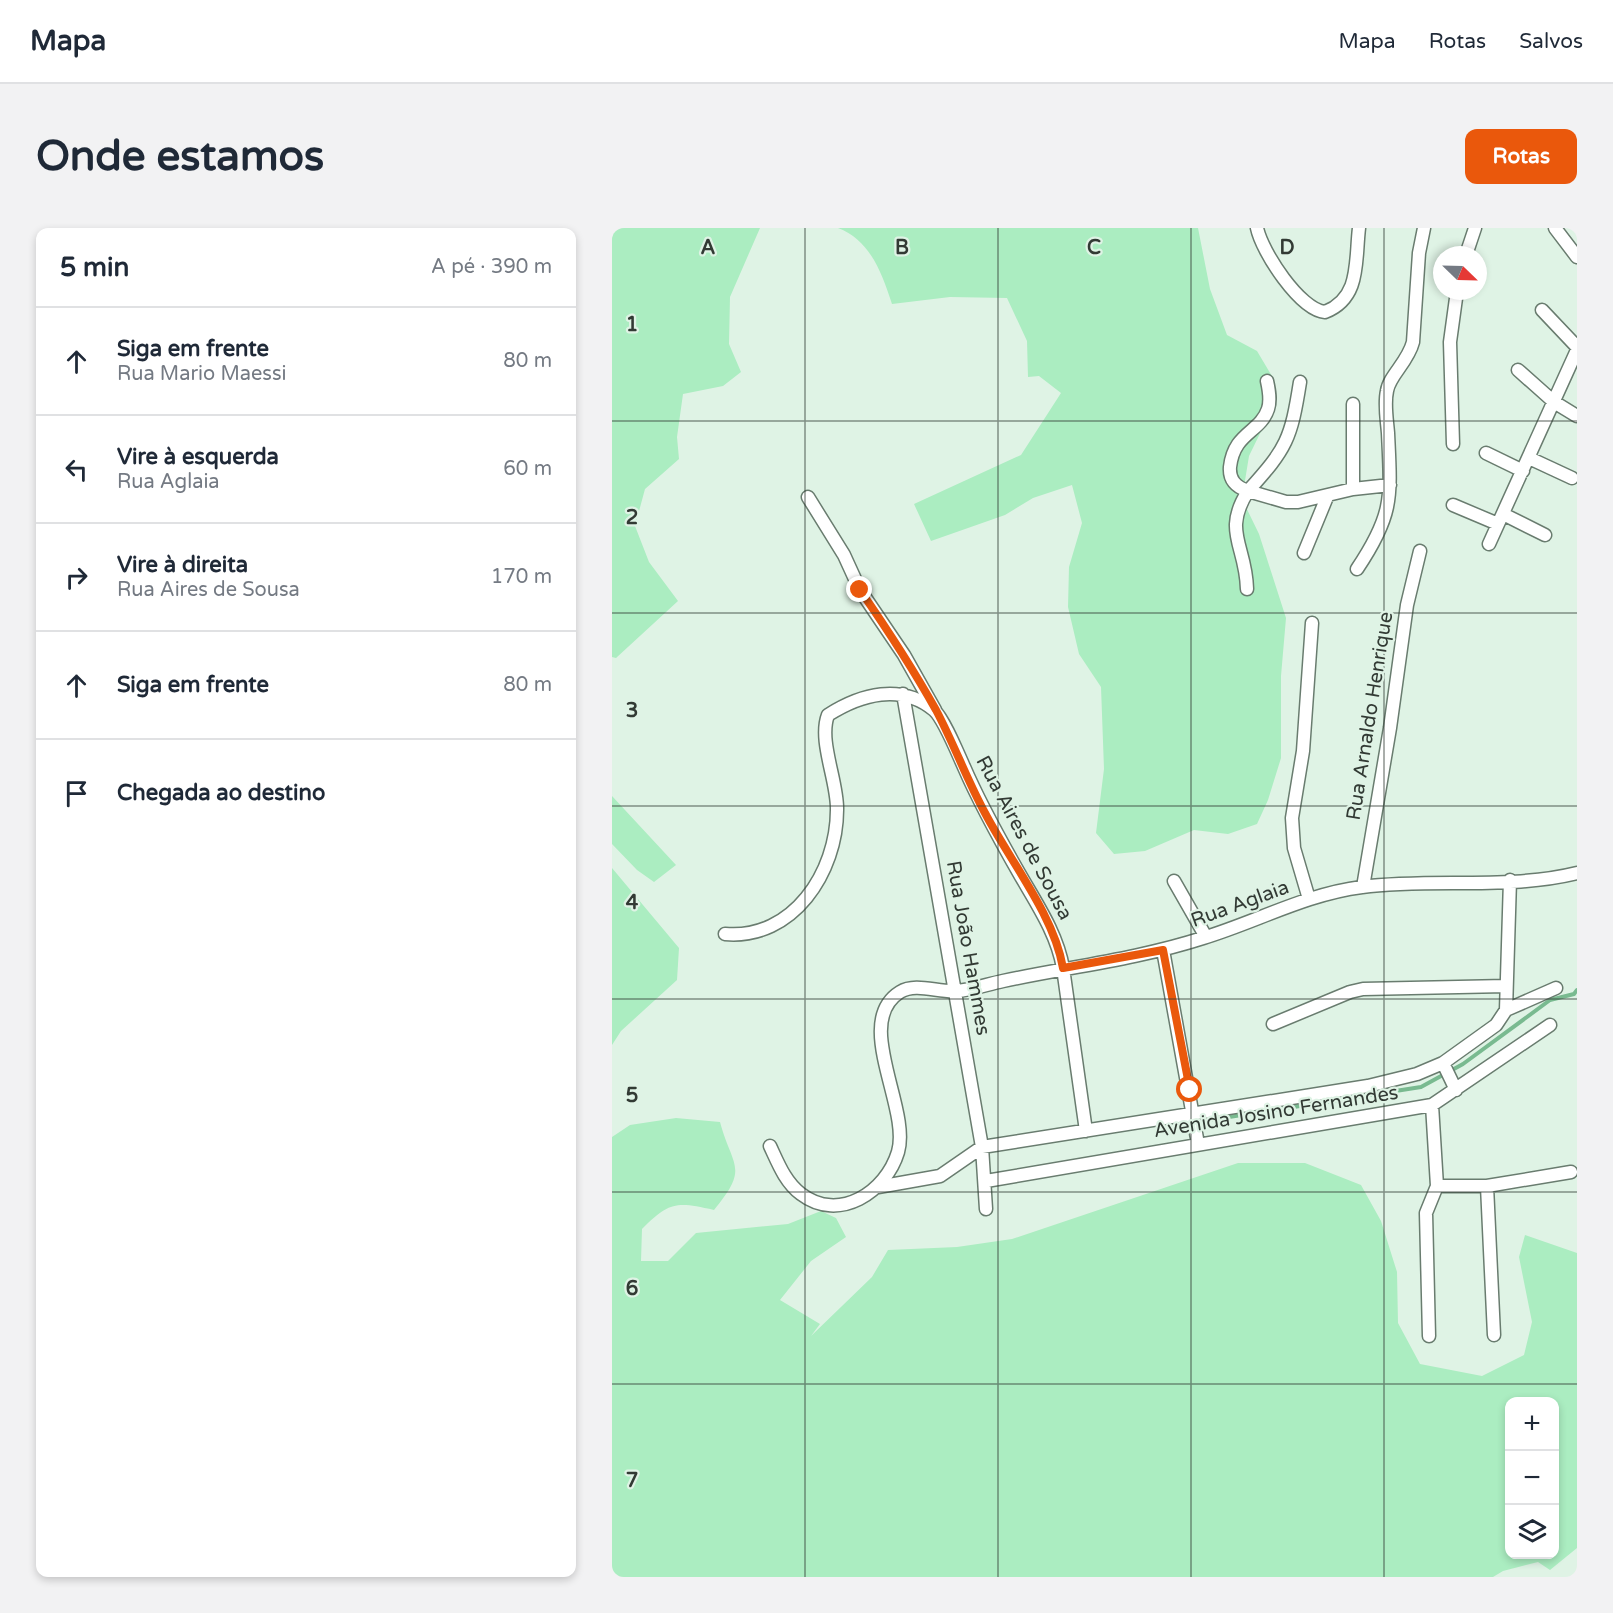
<!DOCTYPE html>
<html lang="pt">
<meta charset="utf-8">
<style>
body{margin:0;font-family:"Varela Round",sans-serif;background:#f2f2f3;color:#1f2937}
.controls{position:absolute;right:18px;bottom:18px;display:grid;overflow:hidden;border-radius:12px;box-shadow:0 3px 9px #0003}
.controls button{width:54px;height:54px;display:grid;place-items:center;padding:0;border:0;border-bottom:2px solid #e0e1e3;background:#fff;color:#1f2937;font:30px sans-serif}
.compass{position:absolute;left:821px;top:18px;width:54px;height:54px;border-radius:50%;background:#fff;box-shadow:0 3px 9px #0003;rotate:113deg}
.stop{position:absolute;width:18px;height:18px;margin:-14px;border:4px solid #ea580c;border-radius:50%;background:#fff}
.stop.end{background:#ea580c;border-color:#fff;box-shadow:0 2px 6px #0008}
.list{margin:0;padding:0;list-style:none}
h2{display:flex;justify-content:space-between;align-items:center;height:78px;margin:0;padding:0 24px;font-size:26px}
h2 small{font-size:20px;font-weight:400;color:#747a83}
.list li{display:grid;grid-template-columns:39px 1fr auto;gap:18px;align-items:center;box-sizing:border-box;height:108px;padding:0 24px;border-top:2px solid #e0e1e3}
.list b{display:block;font-size:22px;white-space:nowrap}
.list p{margin:0;font-size:20px;white-space:nowrap;color:#747a83}
.list em{font-size:20px;font-style:normal;color:#747a83}
.icon{flex:none;width:33px;height:33px;fill:none;stroke:currentColor;stroke-width:2;stroke-linecap:round;stroke-linejoin:round}
.map{position:relative;flex:none;width:965px;height:1349px;overflow:hidden;border-radius:12px}
header{display:flex;align-items:center;gap:36px;box-sizing:border-box;height:84px;padding:0 30px;background:#fff;border-bottom:2px solid #e0e1e3}
header strong{font-size:28px}
nav{display:flex;gap:33px;margin-inline-start:auto;font-size:21px}
.intro{display:flex;align-items:center;justify-content:space-between;box-sizing:border-box;height:144px;padding:0 36px}
h1{margin:0;font-size:42px}
.button{padding:15px 27px;border-radius:12px;background:#ea580c;color:#fff;font-size:21px;font-weight:700}
main{display:flex;gap:36px;padding:0 36px}
aside{flex:1;background:#fff;border-radius:12px;box-shadow:0 3px 9px #0003}
.map>svg:first-child{display:block}
</style>
<header>
<strong>Mapa</strong>
<nav><a>Mapa</a><a>Rotas</a><a>Salvos</a></nav>
</header>
<div class="intro"><h1>Onde estamos</h1><a class="button">Rotas</a></div>
<main>
<aside>
<h2>5 min<small>A pé · 390 m</small></h2>
<ul class="list">
<li><svg class="icon" aria-label="ahead" viewBox="0 0 24 24"><path d="M12 20V5M6 11l6-6 6 6"/></svg><div><b>Siga em frente</b><p>Rua Mario Maessi</p></div><em>80 m</em></li>
<li><svg class="icon" aria-label="left" viewBox="0 0 24 24"><path d="M17 20v-9H6M10 6l-5 5 5 5"/></svg><div><b>Vire à esquerda</b><p>Rua Aglaia</p></div><em>60 m</em></li>
<li><svg class="icon" aria-label="right" viewBox="0 0 24 24"><path d="M7 20v-9h11M14 6l5 5-5 5"/></svg><div><b>Vire à direita</b><p>Rua Aires de Sousa</p></div><em>170 m</em></li>
<li><svg class="icon" aria-label="ahead" viewBox="0 0 24 24"><path d="M12 20V5M6 11l6-6 6 6"/></svg><div><b>Siga em frente</b></div><em>80 m</em></li>
<li><svg class="icon" aria-label="arrive" viewBox="0 0 24 24"><path d="M6 21V4h12l-3 4 3 4H6"/></svg><div><b>Chegada ao destino</b></div></li>
</ul>
</aside>
<div class="map">
<svg width="965" height="1349" viewBox="0 0 965 1349">
<rect width="100%" height="100%" fill="#dff3e5"/>
<path fill="#abedc1" fill-rule="evenodd" d="M0 0H148L118 69 117 116 129 144 111 158 71 166 65 209 67 231 33 261 23 298 37 334 66 373 4 430 0 429Z
M226 0H586L598 61 615 107 645 123 661 150 655 191 637 228 630 271 647 306 674 390 669 448V530L656 572 645 596 616 606 582 602 533 623 502 626 484 605 492 541 489 459 467 426 456 379 457 339 470 295 460 257 421 270 393 287 319 313 302 276 409 227 449 165 427 148 416 149 415 113 395 70 338 69 280 76C270 45 258 12 226 0Z
M0 568 64 637 42 654 25 642 0 616Z
M0 640 67 720 65 752 9 803 0 817Z
M64 890 108 894C120 939 138 939 102 982 65 974 58 973 30 1001L29 1033H56L84 1005 176 996 209 983 224 990 234 1009 199 1033 168 1072 208 1096 199 1108 260 1049 276 1022 345 1019 400 1011 626 935H693L749 957 769 993 785 1044 786 1095 808 1136 870 1148 912 1127 920 1094 907 1029 913 1007 965 1025V1320L938 1342 926 1334 891 1343 881 1349H0V909L18 897ZM897 1174H942V1326H897Z"/>
<g fill="none" stroke-linecap="round" stroke-linejoin="round">
<path stroke="#79ba90" stroke-width="4" d="M598 892 809 859 851 836 938 772 962 766 965 762"/>
<g stroke="#697c6f" stroke-width="15">
<path id="minor" d="M645 0C650 24 688 82 713 84 749 70 743 33 747 0
M943 0 965 29
M854 27 863 0
M930 82 965 119
M906 142 942 174 965 188
M688 154C679 211 675 220 636 263L674 274H686L741 261 778 257
M841 216 838 114 845 63
M874 225 911 243
M917 230 960 250
M741 261V176
M196 269 232 327 248 362 292 427 323 482
M841 277 886 296
M891 286 933 307
M877 316 965 122
M692 325 715 269
M745 341C782 286 779 269 776 205 775 192 772 176 775 163 777 148 796 134 801 114L807 25 812 0
M635 361C634 317 610 304 636 263 624 259 617 252 618 239 622 204 648 205 656 181 659 172 657 162 655 153
M291 466 370 919 374 981
M562 653 594 709
M751 659 778 500 795 377 808 323
M697 671 682 620 680 590 691 523 700 395
M113 706C181 712 225 644 225 582 226 554 206 513 216 487 249 466 289 455 322 482 332 491 346 526 352 539 368 576 387 610 407 645 424 675 445 705 451 740L474 903
M551 722 586 916
M894 782 898 652
M661 796 738 764 751 761 894 758
M831 835 844 862
M158 918C166 935 173 954 189 966 227 995 274 964 286 924 299 880 240 794 288 764 304 754 327 765 345 763 360 762 376 756 391 753 457 739 526 731 591 710 644 694 694 666 750 659 821 650 896 662 965 645
M374 953 820 877 938 797
M825 958H875L959 944
M875 958 882 1107
M266 959 328 948 370 919 756 858 805 846 831 835 884 797 894 782 944 760
M817 1108 814 985 825 958 820 877"/>
</g>
<use href="#minor" stroke="#fff" stroke-width="12"/>
</g>
<g fill="none" stroke-linecap="round" stroke-linejoin="round">
<path stroke="#ea580c" stroke-width="8" d="M248 362C275 401 301 441 324 482 342 516 355 552 373 585 398 633 442 687 451 740L551 722 578 862"/>
</g>
<path fill="none" stroke="#323a34" stroke-width="1.5" stroke-opacity="0.55" d="M193 0V1349M386 0V1349M579 0V1349M772 0V1349M0 193H965M0 385H965M0 578H965M0 771H965M0 964H965M0 1156H965"/>
<g text-anchor="middle" dominant-baseline="central" stroke-width="4.5" stroke-linejoin="round" paint-order="stroke">
<g font-size="20" fill="#323a34" stroke="#dff3e5">
<text transform="translate(758 488) rotate(-81)">Rua Arnaldo Henrique</text>
<text transform="translate(412 610) rotate(62)">Rua Aires de Sousa</text>
<text transform="translate(628 676) rotate(-20)">Rua Aglaia</text>
<text transform="translate(356 720) rotate(80)">Rua João Hammes</text>
<text transform="translate(664 884) rotate(-9)">Avenida Josino Fernandes</text>
</g>
</g>
<g font-size="20" text-anchor="middle" font-weight="bold" fill="#323a34" stroke="#dff3e5" stroke-width="4.5" stroke-linejoin="round" paint-order="stroke">
<text x="96" y="26">A</text>
<text x="290" y="26">B</text>
<text x="482" y="26">C</text>
<text x="675" y="26">D</text>
<text x="20" y="103">1</text>
<text x="20" y="296">2</text>
<text x="20" y="489">3</text>
<text x="20" y="681">4</text>
<text x="20" y="874">5</text>
<text x="20" y="1067">6</text>
<text x="20" y="1259">7</text>
</g>
</svg>
<div class="controls">
<button>+</button>
<button>−</button>
<button><svg class="icon" aria-label="layers" viewBox="0 0 24 24"><path d="M12 4l9 5-9 5-9-5zM3 14l9 5 9-5"/></svg></button>
</div>
<svg class="compass" viewBox="-18 -18 36 36"><path d="M0-13l5 13h-10z" fill="#e53935"/><path d="M0 13l5-13h-10z" fill="#747a83"/></svg>
<div class="stop" style="left:578px;top:862px"></div>
<div class="stop end" style="left:248px;top:362px"></div>
</div>
</main>
